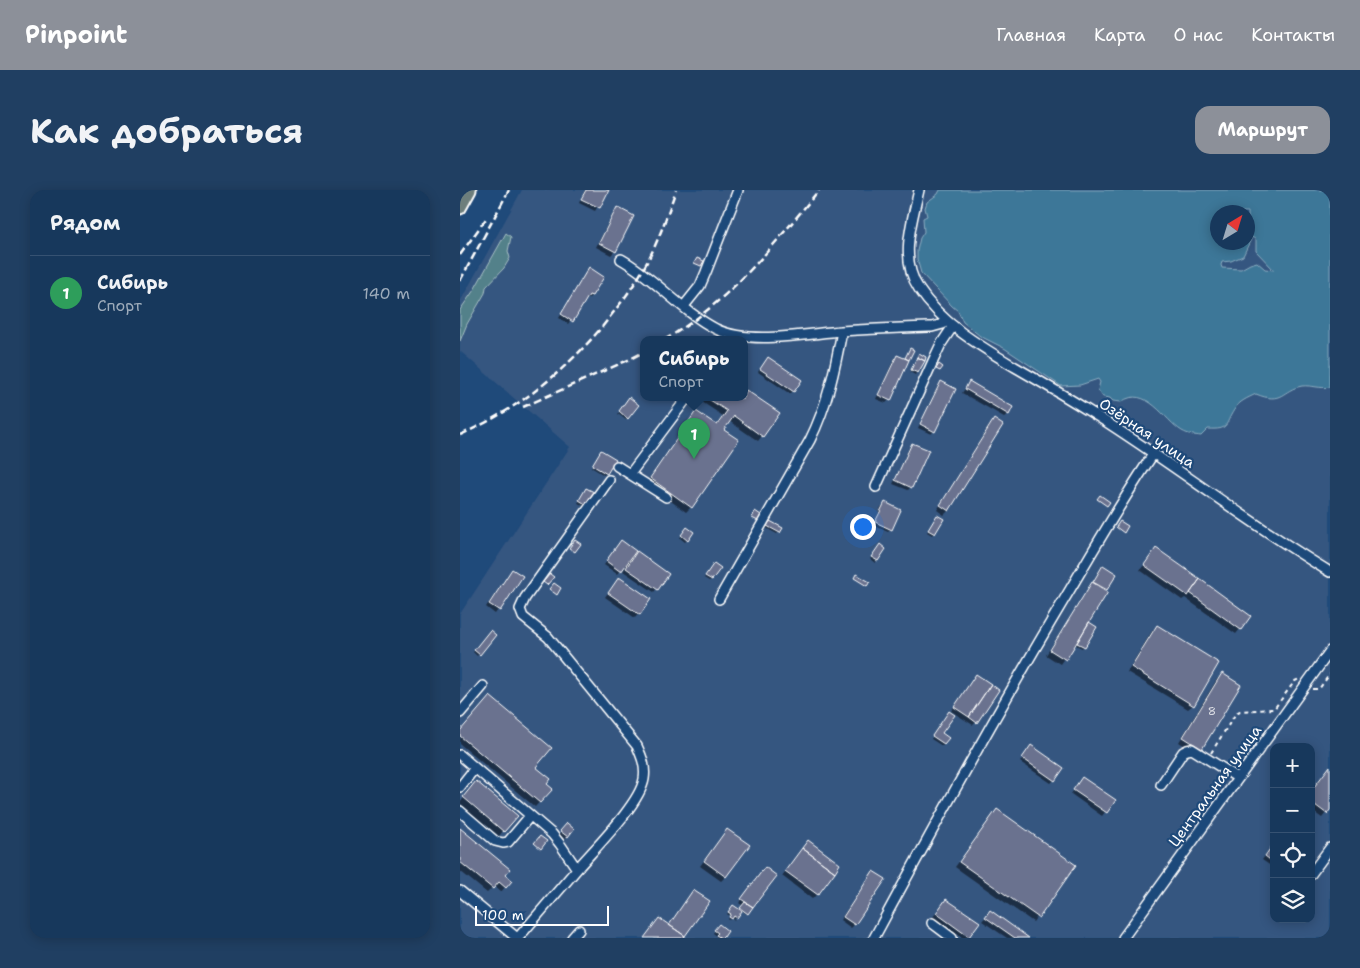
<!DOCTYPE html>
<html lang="ru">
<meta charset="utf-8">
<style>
body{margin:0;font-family:"Shantell Sans",sans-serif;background:#203f62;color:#f1f3f6}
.controls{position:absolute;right:15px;bottom:15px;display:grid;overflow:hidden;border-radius:10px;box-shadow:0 2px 12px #0003}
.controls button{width:45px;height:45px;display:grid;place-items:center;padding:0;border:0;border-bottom:1px solid #365272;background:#17385c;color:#f1f3f6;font:25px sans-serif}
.compass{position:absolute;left:750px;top:15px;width:45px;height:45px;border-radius:50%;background:#17385c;box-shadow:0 2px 12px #0003;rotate:38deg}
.scale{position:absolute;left:15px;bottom:12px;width:134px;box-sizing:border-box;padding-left:5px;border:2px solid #fff;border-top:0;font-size:14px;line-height:18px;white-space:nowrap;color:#fff;-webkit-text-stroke:4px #1f4a7a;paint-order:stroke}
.you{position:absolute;left:402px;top:336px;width:18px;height:18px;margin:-12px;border:4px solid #fff;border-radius:50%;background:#1a73e8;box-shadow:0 0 0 8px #1a73e833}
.badge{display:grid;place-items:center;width:32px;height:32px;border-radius:50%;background:#8c9099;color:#fff;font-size:16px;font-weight:700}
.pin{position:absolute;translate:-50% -41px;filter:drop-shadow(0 1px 2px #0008)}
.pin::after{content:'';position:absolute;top:26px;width:18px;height:15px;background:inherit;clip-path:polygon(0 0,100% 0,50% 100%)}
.popup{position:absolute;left:180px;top:146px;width:108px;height:65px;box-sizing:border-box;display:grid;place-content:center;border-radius:10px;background:#17385c;filter:drop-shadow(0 1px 4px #0005);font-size:16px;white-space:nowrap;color:#9eacbb}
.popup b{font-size:19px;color:#f1f3f6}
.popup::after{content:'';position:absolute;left:50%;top:100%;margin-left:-10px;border:10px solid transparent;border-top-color:#17385c}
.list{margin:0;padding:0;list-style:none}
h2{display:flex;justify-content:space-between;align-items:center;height:65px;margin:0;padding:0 20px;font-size:21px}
h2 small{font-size:16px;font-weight:400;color:#9eacbb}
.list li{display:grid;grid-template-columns:32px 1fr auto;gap:15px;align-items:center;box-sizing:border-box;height:75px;padding:0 20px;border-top:1px solid #365272}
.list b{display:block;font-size:19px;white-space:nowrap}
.list p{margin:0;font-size:16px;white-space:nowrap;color:#9eacbb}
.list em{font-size:16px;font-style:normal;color:#9eacbb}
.icon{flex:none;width:28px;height:28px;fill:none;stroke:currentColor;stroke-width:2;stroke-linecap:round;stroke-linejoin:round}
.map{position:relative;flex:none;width:870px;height:748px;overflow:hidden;border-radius:15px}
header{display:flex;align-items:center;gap:30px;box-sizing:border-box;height:70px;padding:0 25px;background:#8c9099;color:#fff}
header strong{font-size:24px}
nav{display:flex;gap:28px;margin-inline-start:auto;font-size:18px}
.intro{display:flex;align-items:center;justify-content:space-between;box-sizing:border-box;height:120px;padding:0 30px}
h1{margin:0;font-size:35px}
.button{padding:12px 22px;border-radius:15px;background:#8c9099;color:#fff;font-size:18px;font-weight:700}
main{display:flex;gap:30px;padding:0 30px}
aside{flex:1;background:#17385c;border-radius:15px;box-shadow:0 2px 12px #0003}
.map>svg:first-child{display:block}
</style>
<header>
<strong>Pinpoint</strong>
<nav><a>Главная</a><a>Карта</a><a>О нас</a><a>Контакты</a></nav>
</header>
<div class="intro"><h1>Как добраться</h1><a class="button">Маршрут</a></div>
<main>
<aside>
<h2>Рядом<small></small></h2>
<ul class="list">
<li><span class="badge" style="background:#2e9e5b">1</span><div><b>Сибирь</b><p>Спорт</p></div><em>140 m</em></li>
</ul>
</aside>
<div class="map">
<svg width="870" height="748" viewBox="0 0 870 748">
<rect width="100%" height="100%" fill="#1f4a7a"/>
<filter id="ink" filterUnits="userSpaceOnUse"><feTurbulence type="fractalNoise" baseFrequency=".02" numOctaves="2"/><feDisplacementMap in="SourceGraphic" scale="10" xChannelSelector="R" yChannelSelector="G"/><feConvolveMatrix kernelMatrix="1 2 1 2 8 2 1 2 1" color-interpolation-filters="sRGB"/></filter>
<g filter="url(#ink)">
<path fill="#365680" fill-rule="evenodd" d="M62 0H870V748H0V424L110 257 0 161V112ZM758 22H788V52H758ZM184 150H284V208H184ZM814 557H851V729H814Z"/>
<path fill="#52818a" stroke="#a8c0c4" d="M46 43 51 47 48 61 50 68 44 78 26 97 25 103 7 134 0 151V120L14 100Z"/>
<path fill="#3e7798" stroke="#8badc1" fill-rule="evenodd" d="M480 0H870V197C860 199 852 195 842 196 821 200 823 215 796 204 788 208 779 211 774 220 764 235 770 240 748 239L741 246C734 245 729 245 722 241 705 231 686 194 661 212L653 211 650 208 643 207 638 200 640 192 638 189 620 195 601 196 544 158 520 146 503 132 498 121 492 116 461 83 457 69V61L460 48 464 42 463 28 467 26 465 18 467 12 478 4ZM758 22H788V52H758ZM792 47 796 50V61L814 80 805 79 797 72 790 74 781 79 762 78 761 75 762 72 771 71 783 66Z"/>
<path fill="#0007" d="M125 0H148L135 21 119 13Z
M157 19 173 26 155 61 151 65 136 57 154 22Z
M129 79 131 106 128 109 126 108 108 134 99 128Z
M450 159 452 160 429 210 426 213 416 209 434 169 437 166 445 170Z
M465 168 455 185 450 182 456 170Z
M305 172 333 201 330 204 298 182Z
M481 193 474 241 471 244 458 238 478 196Z
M509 193 548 224 544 227 502 203Z
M286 201 302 246 298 251 269 231 263 241 231 317 226 322 186 293 236 222 256 236 263 226 236 208H284V203Z
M167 211 168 228 166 230 158 224Z
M534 231 489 320 484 325 477 320 529 236Z
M452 254 451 297 448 300 433 294 449 258Z
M141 261 146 283 144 285 131 277Z
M125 301 126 314 124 316 118 313Z
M425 314 431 339 428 342 413 335 421 317Z
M476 329 474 343 472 345 467 342Z
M310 332 319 342 317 344 306 338Z
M225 340 227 350 225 352 220 348Z
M162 352 208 384 194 402 163 381 166 376 165 375 157 384 144 375Z
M418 358 425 360 415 373 410 369Z
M692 365 780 439 776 444 725 408 722 410 680 380Z
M252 377 251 390 249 391 244 388Z
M641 379 655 384 624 438V456L622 458 614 454 600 474 586 465Z
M49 384 61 387 35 424 26 417Z
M156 392 189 409 175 428 145 407Z
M697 436 733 515 728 519 667 482 692 441Z
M30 442 34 446 17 466 13 462Z
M762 485 741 558 736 563 719 552 757 489Z
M516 486V532L513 535 491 521Z
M487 524 481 544 484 554 482 556 471 549Z
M0 542 75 577 85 595 91 599 75 617 0 554Z
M568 560 594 590 591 593 560 572Z
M870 576V618L862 628 851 620V601Z
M619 592 654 610 642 626 611 604Z
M12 597 43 641 39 646 0 613Z
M537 620 615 675 573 732 495 677Z
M105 637 113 639 105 649 99 644Z
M0 640 50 691 41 702 34 696 27 703 0 681Z
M267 640 266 686 261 691 240 676Z
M814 654V678L802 670Z
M337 665 357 704 352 709 322 686Z
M302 682 315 686 286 724 282 720 274 730 272 728 269 730 268 729 270 726 267 724 271 719 280 721 283 716 279 713Z
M413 682 395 734 391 738 380 730Z
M483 714 509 746 507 748H503L473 727Z
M530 722 567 748H547L522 731Z
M257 738 267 741 261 748H255L257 746 253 743Z"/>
<path fill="#6b728f" stroke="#fff" d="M126 0H149L140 18 121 9Z
M157 17 174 26 156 62 139 53Z
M237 68 244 71 241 76 234 73Z
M129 77 144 87 132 106 129 105 113 132 101 124Z
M450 158 454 160 449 170 445 168Z
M459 163 466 167 465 171 457 167Z
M437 165 449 170 431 211 418 205Z
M308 167 342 190 334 202 300 179Z
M457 167 465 171 458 183 451 180Z
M479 174 483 177 480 181 476 179Z
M481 191 496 199 475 242 460 234Z
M509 191 553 217 549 225 505 199Z
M286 200 320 223 303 247 274 226 264 240 279 250 232 318 190 288 236 221 257 235 267 221 247 208H284Z
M169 207 179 215 168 229 159 221Z
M534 229 543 235 489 321 480 315Z
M452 253 469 260 452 298 435 290Z
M141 260 156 269 147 284 132 275Z
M126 298 134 302 127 315 119 310Z
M640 305 650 312 647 316 637 309Z
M425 312 441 320 432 340 415 332Z
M295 321 301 325 298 331 292 328Z
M477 325 484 329 475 344 468 340Z
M310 331 323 338 320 343 307 336Z
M660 331 668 336 664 343 656 337Z
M227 337 234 342 228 351 221 345Z
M115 350 121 354 115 362 109 358Z
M161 350 176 361 161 382 146 371Z
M420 354 426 359 418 371 411 367Z
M696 358 740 389 728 406 684 375Z
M177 361 209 384 198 400 166 378Z
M254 373 261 378 252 390 245 386Z
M643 375 657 384 647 400 633 392Z
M52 379 63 386 40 421 29 414Z
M90 384 94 387 87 395 83 392Z
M396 384 410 392 407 396 394 388Z
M159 387 191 409 180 425 148 403Z
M740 389 791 426 781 440 730 403Z
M632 392 648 402 606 470 590 460Z
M94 393 101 398 97 405 89 399Z
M629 432 637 437 625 457 617 453Z
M697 435 759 473 734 516 671 477Z
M30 440 36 445 20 465 14 460Z
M762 483 781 495 742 559 723 547Z
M516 484 531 494 509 527 494 517Z
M531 494 539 500 517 533 509 527Z
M30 506 92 558 76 577 91 589 87 594 93 599 80 613 0 546V541Z
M489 521 495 525 482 543 489 548 484 554 472 546Z
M571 555 604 578 595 591 562 568Z
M870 576V620L867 624 851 612V601Z
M622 587 656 610 647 623 613 600Z
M16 591 58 626 44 642 3 607Z
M537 619 616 675 579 728 499 672Z
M107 633 114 639 108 647 100 641Z
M0 638 50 679 45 685 52 691 46 698 39 692 33 699 0 672Z
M267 639 290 655 266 687 244 671Z
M80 646 87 651 81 659 74 653Z
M348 650 380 674 375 682 342 658Z
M814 653V673L805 666Z
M342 658 375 682 358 705 325 681Z
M305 677 317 686 293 717 281 709Z
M413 681 426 689 395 735 383 727Z
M233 700 250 711 225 746 209 735Z
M486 709 520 732 509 747 476 723Z
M285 712 293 717 288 724 280 718Z
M273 715 282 721 277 728 274 726 272 729 269 727 271 724 268 722Z
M530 720 569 748H555L525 727Z
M199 728 225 746 224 748H184Z
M259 734 268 741 264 747 263 746 261 748 256 745 258 743 254 740Z"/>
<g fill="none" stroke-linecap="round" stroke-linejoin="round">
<g stroke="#fff" stroke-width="12">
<path id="minor" d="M459 0C452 32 439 69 459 99 482 134 520 156 555 177 583 193 610 209 637 226 716 276 790 334 870 382
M161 69C195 88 221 121 256 139 289 155 344 144 381 141 411 139 442 138 472 137L483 134 487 131
M224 116 240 96 246 82 278 0
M157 276 206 307
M170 284 227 208
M416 297 473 171 481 154 493 136
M259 409 350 250C367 216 375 179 382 141
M0 523 23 496
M0 565 92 644 100 654 117 679 58 748
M701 595 723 562 727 560 732 559 778 588
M0 597 15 578
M0 621 35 651 43 653 48 652 70 626
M117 679C134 659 180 614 184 589 186 577 182 567 177 556L88 447 63 427 60 419 65 408 149 290
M851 684 870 658
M0 701 57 748
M472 733 492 748
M112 748 119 740
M414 748C476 633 538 520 605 408 634 359 662 310 694 263
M663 748 870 461"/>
</g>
<g stroke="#fff" stroke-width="15">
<path id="major" d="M0 18 10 0"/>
</g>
<path stroke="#fff" stroke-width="2" stroke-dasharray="4 4" stroke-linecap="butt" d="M853 499H859L870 484
M751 563 776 523 780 521 814 519 835 491 839 489"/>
<use href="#minor" stroke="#1f4a7a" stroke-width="9"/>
<use href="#major" stroke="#6d7e7c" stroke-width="11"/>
<path stroke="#fff" stroke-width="2.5" stroke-dasharray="8 4" stroke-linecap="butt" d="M0 65 28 26
M0 91 49 0
M204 150C268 113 313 56 359 0
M63 217 166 171 184 162
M0 245C58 219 101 185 142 137 156 119 171 101 182 81 197 56 206 28 216 0"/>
</g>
</g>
<g text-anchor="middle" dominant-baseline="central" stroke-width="4.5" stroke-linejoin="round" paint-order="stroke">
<g font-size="12" fill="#dadce3">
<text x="752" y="521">8</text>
</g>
<g font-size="15" fill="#fff" stroke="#1f4a7a">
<text transform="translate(687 243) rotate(34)">Озёрная улица</text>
<text transform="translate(755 596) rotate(-54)">Центральная улица</text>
</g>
</g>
</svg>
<div class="controls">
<button>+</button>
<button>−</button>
<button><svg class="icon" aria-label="locate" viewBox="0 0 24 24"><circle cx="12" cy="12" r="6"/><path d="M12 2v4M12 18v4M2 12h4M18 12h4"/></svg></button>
<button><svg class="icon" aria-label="layers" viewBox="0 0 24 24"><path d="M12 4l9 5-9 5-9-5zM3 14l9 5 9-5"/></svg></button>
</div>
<svg class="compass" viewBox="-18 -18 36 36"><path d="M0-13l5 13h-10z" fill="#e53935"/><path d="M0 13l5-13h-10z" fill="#9eacbb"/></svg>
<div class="scale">100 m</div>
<div class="you"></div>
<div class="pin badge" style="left:234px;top:269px;background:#2e9e5b">1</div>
<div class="popup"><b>Сибирь</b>Спорт</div>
</div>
</main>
